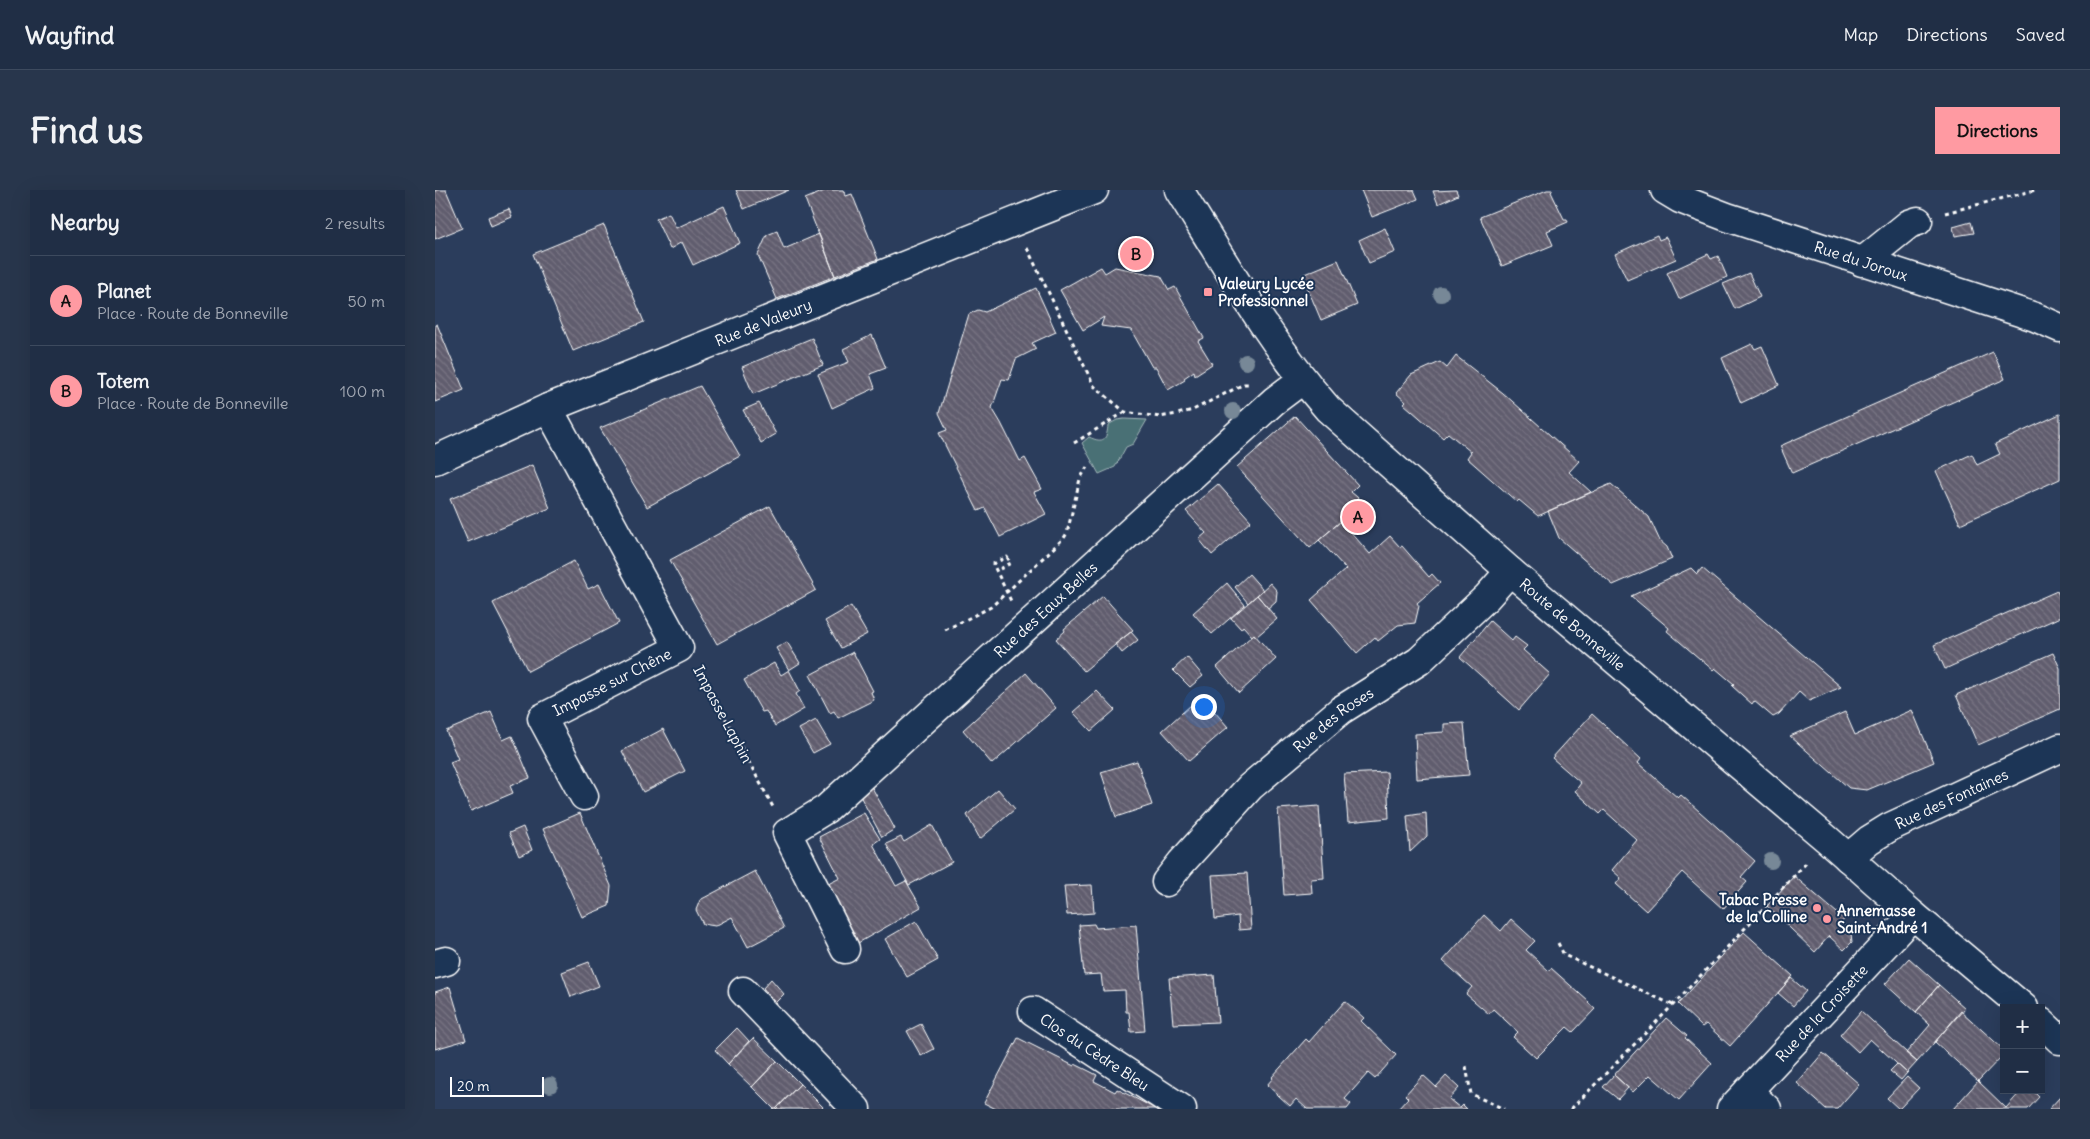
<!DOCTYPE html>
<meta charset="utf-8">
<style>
body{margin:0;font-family:Delius,sans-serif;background:#28364c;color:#f1f3f6}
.controls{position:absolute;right:15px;bottom:15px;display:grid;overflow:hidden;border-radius:0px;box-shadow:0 5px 20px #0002}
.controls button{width:45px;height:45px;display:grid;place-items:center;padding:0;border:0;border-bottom:1px solid #3d4a5e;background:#202e45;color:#f1f3f6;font:25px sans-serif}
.scale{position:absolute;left:15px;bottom:12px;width:94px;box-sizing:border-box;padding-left:5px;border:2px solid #fff;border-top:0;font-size:14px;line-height:18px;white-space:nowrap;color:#fff;-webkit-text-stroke:4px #1d3557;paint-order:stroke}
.you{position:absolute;left:768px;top:516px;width:18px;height:18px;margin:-12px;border:4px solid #fff;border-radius:50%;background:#1a73e8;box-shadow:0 0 0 8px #1a73e833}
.badge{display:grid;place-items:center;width:32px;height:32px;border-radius:50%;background:#ff9aa2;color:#111;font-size:16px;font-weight:700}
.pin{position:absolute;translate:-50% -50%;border:2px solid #fff;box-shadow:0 1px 5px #0006}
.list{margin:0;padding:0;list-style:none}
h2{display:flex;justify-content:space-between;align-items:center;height:65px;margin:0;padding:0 20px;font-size:21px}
h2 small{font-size:16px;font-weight:400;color:#a2a8b3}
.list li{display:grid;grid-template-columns:32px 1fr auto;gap:15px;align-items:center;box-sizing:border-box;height:90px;padding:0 20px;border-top:1px solid #3d4a5e}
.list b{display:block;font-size:19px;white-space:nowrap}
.list p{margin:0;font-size:16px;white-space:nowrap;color:#a2a8b3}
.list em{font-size:16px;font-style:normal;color:#a2a8b3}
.map{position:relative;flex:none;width:1625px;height:919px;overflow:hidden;border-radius:0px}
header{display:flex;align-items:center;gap:30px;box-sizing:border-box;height:70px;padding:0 25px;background:#202e45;border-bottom:1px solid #3d4a5e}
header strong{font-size:24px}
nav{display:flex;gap:28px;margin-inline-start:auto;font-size:18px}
.intro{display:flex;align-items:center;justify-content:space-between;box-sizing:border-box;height:120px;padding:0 30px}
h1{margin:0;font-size:35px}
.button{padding:12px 22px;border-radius:0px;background:#ff9aa2;color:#111;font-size:18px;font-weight:700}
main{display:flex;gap:30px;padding:0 30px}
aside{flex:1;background:#202e45;border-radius:0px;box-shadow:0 5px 20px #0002}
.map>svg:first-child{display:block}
</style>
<header>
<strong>Wayfind</strong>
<nav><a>Map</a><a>Directions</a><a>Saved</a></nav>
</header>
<div class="intro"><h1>Find us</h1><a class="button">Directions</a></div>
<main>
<aside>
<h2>Nearby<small>2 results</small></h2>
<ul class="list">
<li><span class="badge">A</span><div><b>Planet</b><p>Place · Route de Bonneville</p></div><em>50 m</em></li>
<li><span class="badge">B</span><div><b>Totem</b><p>Place · Route de Bonneville</p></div><em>100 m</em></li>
</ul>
</aside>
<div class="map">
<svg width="1625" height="919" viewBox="0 0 1625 919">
<defs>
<pattern id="building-back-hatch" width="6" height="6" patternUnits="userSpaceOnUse" patternTransform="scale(1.25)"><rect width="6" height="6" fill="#615d6e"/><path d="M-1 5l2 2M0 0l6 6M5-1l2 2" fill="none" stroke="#797584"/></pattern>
</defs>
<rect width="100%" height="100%" fill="#2b3d5c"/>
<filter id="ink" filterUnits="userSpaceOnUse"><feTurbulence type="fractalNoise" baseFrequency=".02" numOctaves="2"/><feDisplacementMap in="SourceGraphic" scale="10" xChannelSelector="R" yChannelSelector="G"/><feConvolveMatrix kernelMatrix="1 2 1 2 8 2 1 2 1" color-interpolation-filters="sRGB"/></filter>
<g filter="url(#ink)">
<path fill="#487075" stroke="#a4b8ba" d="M689 229 712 230 698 254 691 257 680 277 664 284 647 253 654 247C669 254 672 249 673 235L682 230Z"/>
<path fill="url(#building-back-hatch)" stroke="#fff" d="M0 0H11L27 38 0 49Z
M301 0H354L309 19Z
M392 0H408L411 6 417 4 443 69 400 86 370 9Z
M926 0H979L983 9 937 27Z
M1021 0 1023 5 1003 14 998 1Z
M1112 0H1118L1116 2 1129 29H1132L1133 32 1112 41 1118 55 1067 76 1045 27Z
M289 16 305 53 258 75 247 52 235 59 221 29 234 23 241 38Z
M74 19 77 27 56 36 53 27Z
M1536 32 1539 43 1520 46 1518 37Z
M169 35 209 132 138 161 98 64Z
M950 38 960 62 934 73 924 50Z
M342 41 349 59 384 44 400 86 342 109 323 65 332 45Z
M1222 45 1224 50 1231 47 1241 69 1192 90 1180 64Z
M1273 64 1276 69 1283 66 1292 87 1244 109 1232 83Z
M903 70 922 115 886 130 867 85Z
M666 77 670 83 680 77 726 86 734 100 740 97 769 148 763 151 777 174 760 185 759 181 749 188 750 190 733 200 721 177H717L696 140 666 136 669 127 648 140 625 100Z
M1314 83 1325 107 1300 119 1288 94Z
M601 98 621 142 597 153 601 159 581 169 574 190 567 189 557 218 566 233 585 271 590 268 607 299 599 302 611 324 565 347 550 318 543 321 504 243 512 240 504 223 534 124 543 120 550 122Z
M2 134 29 200 0 212V135Z
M437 145 451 178 435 184 440 198 397 218 383 184 414 172 408 159Z
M377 148 388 175 318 204 307 177Z
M1317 154 1320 159 1327 156 1344 195 1306 213 1287 168Z
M1558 162 1570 189 1357 283 1345 256Z
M1021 166 1068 203 1144 271 1134 282 1156 302 1103 326 1084 310 1082 312 1032 268 1036 262 1013 243 1008 248 969 214 971 212 961 203 976 185 1005 172 1012 178Z
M265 196 305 266 212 317 165 238Z
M324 213 341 244 326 253 308 220Z
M1625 224V289L1525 334 1501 281 1537 264 1542 275 1565 264 1560 254Z
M860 226 923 295 916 302 928 312 875 358 802 277Z
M97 275 115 318 33 352 15 309Z
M783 294 816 331 777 365 764 349 771 343 751 321Z
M1176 294 1214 327 1225 351 1232 357 1237 369 1178 395 1124 348 1113 321Z
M928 312 939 323 919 342 908 331Z
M335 316 381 400 282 454 235 370Z
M906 331 935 364 955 346 965 357 967 356 994 387 997 384 1005 393 982 413 984 416 980 433 963 435 943 451 940 447 922 463 876 410 911 379 884 350Z
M139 371 153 399 164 394 184 433 93 481 58 413Z
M1256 378 1262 384 1267 378 1406 497 1374 511 1364 502 1344 524 1338 527 1319 511 1317 514 1297 496 1299 494 1280 478 1278 480 1232 441 1234 438 1196 406Z
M814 384 828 400 813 413 800 397Z
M792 393 810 415 777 444 758 423Z
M835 393 842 401 841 411 833 418 822 405Z
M1622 401 1625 408V427L1510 479 1499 455Z
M822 405 842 429 821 447 819 444 817 446 808 436 806 439 796 428Z
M668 406 698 440 649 481 621 449 630 441 629 439Z
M416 416 432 444 406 458 390 431Z
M1055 431 1077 451 1080 447 1092 456 1088 460 1115 484 1084 520 1025 467Z
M696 442 703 450 687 463 680 454Z
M819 444 841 469 804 503 782 477Z
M352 452 365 473 354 480 341 458Z
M418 462 438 501 436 502 439 510 403 528 399 521 395 523 375 485Z
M1618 463 1625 478V519L1543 555 1521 505Z
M752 467 768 486 755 497 738 480Z
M339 473 346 485 354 480 365 501 361 504 369 519 340 536 331 521 327 522 309 490Z
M591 483 621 518 557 574 528 540Z
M662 501 680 520 656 541 638 522Z
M766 506 793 537 754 571 727 541Z
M1477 520 1499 572 1432 600 1414 598 1355 546 1410 522 1420 545Z
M56 522 68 550 77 546 95 588 75 596 78 603 36 621 15 572 23 569 11 541Z
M1157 524 1206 569 1203 573 1243 608 1246 605 1320 671 1306 687 1312 692 1288 719 1247 682 1211 721 1181 694 1186 688 1177 680 1202 650 1169 620 1165 624 1140 601 1146 593 1117 568Z
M381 530 395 554 378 563 364 539Z
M1029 533 1034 585 982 589 980 544 1009 542V534Z
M228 539 250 581 208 602 187 561Z
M702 571 717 615 681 627 666 582Z
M952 582 954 628 913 632 909 584Z
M435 594 460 639 447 647 424 604Z
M563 599 580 619 545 649 532 625Z
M884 616 889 688 876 689 877 703 849 705 843 619Z
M145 623 176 696 174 716 147 727 108 639Z
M429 623 445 649 438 654 461 696 471 691 486 717 423 753 391 695 405 688 384 647Z
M991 623 992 646 975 662 972 626Z
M497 635 517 672 474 695 451 654 466 647 469 652Z
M88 637 97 660 84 666 74 643Z
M320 681 349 738 313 757 297 727 280 736 268 734 261 720 265 710Z
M812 683 816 739 804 740 803 726 780 729 777 685Z
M1359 686 1409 729 1407 732 1411 737 1415 735 1417 752 1409 760 1394 746 1380 762 1332 716Z
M657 695 659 723 632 725 629 696Z
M1049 725 1066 741 1076 729 1100 751 1091 760 1114 781 1116 778 1154 812 1153 813 1160 819 1138 842 1132 837 1101 868 1078 847 1083 842 1058 819 1054 824 1031 804 1037 797 1008 771Z
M481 731 503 770 472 787 450 749Z
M659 734 661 738 701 735 710 841 696 842 694 822H691L690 800 668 801 666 784 649 785 644 735Z
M1309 742 1358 786 1295 856 1271 834 1267 837 1243 814Z
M1474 768 1504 795 1481 822 1450 794Z
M154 772 164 796 136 807 127 782Z
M779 785 783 832 738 834 734 788Z
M1356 788 1371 801 1358 816 1343 803Z
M336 789 349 804 340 813 328 798Z
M1504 795 1530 818 1482 872 1471 863 1495 835 1481 822Z
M15 797 31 850 0 859V802Z
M910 811 929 828 926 831 961 865 940 889 933 883 910 909 916 914 912 919H872L861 909 855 916 832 895 838 888 837 887 871 849 874 852Z
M1426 821 1482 872 1472 883 1435 849 1423 862 1405 845Z
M1526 821 1569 860V864L1543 891 1500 852Z
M1231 828 1252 846 1250 848 1277 873 1244 910 1215 885 1198 902 1179 885Z
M486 834 499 859 486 866 472 841Z
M302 838 314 851 293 874 280 860Z
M318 848 342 871 317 897 293 874Z
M583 848 639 876 640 874 662 885 659 891 680 902 682 899 721 919H561L549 913Z
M1388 863 1424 894 1402 919H1391L1362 893Z
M342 871 365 894 341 919H339L317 897Z
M1462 874 1472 883 1466 890 1455 881Z
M988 885 1001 897 1011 886 1024 898 1014 909 1025 918 1028 915 1032 919H963L973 908 970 905Z
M1179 885 1193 898 1183 909 1168 897Z
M1472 887 1484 898 1464 919 1452 908Z
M1543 891 1571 918 1587 900H1597L1604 907 1593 919H1518Z
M365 894 388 917 386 919H341Z
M1625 907V919H1614Z"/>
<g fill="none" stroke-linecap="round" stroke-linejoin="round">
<g stroke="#fff" stroke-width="31">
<g id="minor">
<path id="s1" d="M1230 0 1245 9 1292 27 1600 127 1625 138"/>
<path d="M1427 72 1474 34 1483 31"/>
<path d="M113 218 244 458 107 528 149 606"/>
<path id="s2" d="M0 270 113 218 659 0"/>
<path id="s3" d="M1413 668 1434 650 1455 637 1625 558"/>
<path id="s4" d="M731 692 746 673 815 597 906 520 984 471 1052 407 1075 381"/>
<path id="s5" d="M410 759 352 643 391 619 839 211 867 190"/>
<path d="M0 774 11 771"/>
<path d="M308 801 421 919"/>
<path id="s6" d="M598 821 747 919"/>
<path d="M1313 901 1332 919"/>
<path id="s7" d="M1296 919 1478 725"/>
</g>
</g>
<g stroke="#fff" stroke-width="31">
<g id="major">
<path id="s8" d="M744 0C791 75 835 153 893 219L1075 381 1393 650 1478 725 1589 818"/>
<path d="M1606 832 1625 850"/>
</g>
</g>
<path stroke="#fff" stroke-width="3" stroke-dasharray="4 4" stroke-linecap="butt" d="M1510 23 1600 0
M592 58 659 196 690 222 725 227 742 224 758 220 809 194H814
M639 253 690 222
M565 379 576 373 572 367 558 374 576 411
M510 440 556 417 629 348 632 343 645 289 652 277
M264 479 338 617
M1123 753 1129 765 1238 815
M1031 876 1036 904 1069 919
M1136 919 1238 815 1372 672"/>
<use href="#minor" stroke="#1d3557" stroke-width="28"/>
<use href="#major" stroke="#1d3557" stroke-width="28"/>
</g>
<g fill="#778897">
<circle cx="1006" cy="104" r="8"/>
<circle cx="811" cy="172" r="8"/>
<circle cx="798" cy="221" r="8"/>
<circle cx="1336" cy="671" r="8"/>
<circle cx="115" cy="895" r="8"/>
</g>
</g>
<g fill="#ff9aa2" stroke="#1d3557" stroke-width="2">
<rect x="768" y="97" width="10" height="10" rx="2.5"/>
<circle cx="1382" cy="718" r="5"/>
<circle cx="1392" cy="729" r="5"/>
</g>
<g text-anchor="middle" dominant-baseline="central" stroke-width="4" stroke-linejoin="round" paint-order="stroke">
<g font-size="15" fill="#fff" stroke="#1d3557">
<text stroke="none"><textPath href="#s1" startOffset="209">Rue du Joroux</textPath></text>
<text stroke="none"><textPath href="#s2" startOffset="356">Rue de Valeury</textPath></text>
<text stroke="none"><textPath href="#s5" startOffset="472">Rue des Eaux Belles</textPath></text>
<text stroke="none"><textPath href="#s8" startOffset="591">Route de Bonneville</textPath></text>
<text transform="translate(177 492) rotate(-27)">Impasse sur Chêne</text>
<text transform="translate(288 524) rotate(62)">Impasse Laphin</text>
<text stroke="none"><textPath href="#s4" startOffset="234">Rue des Roses</textPath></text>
<text stroke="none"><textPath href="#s3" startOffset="120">Rue des Fontaines</textPath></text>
<text stroke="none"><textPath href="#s7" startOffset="132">Rue de la Croisette</textPath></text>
<text stroke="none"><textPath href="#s6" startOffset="74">Clos du Cèdre Bleu</textPath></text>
</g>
<g font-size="15" font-weight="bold" fill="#fff" stroke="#1d3557" text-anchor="start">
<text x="783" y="93">Valeury Lycée<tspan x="783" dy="17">Professionnel</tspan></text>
<text x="1372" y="709" text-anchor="end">Tabac Presse<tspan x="1372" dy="17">de la Colline</tspan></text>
<text x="1402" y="720">Annemasse<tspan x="1402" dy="17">Saint-André 1</tspan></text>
</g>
</g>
</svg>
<div class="controls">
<button>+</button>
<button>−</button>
</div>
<div class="scale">20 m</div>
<div class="you"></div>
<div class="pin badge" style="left:923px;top:327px">A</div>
<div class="pin badge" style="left:701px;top:64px">B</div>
</div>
</main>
